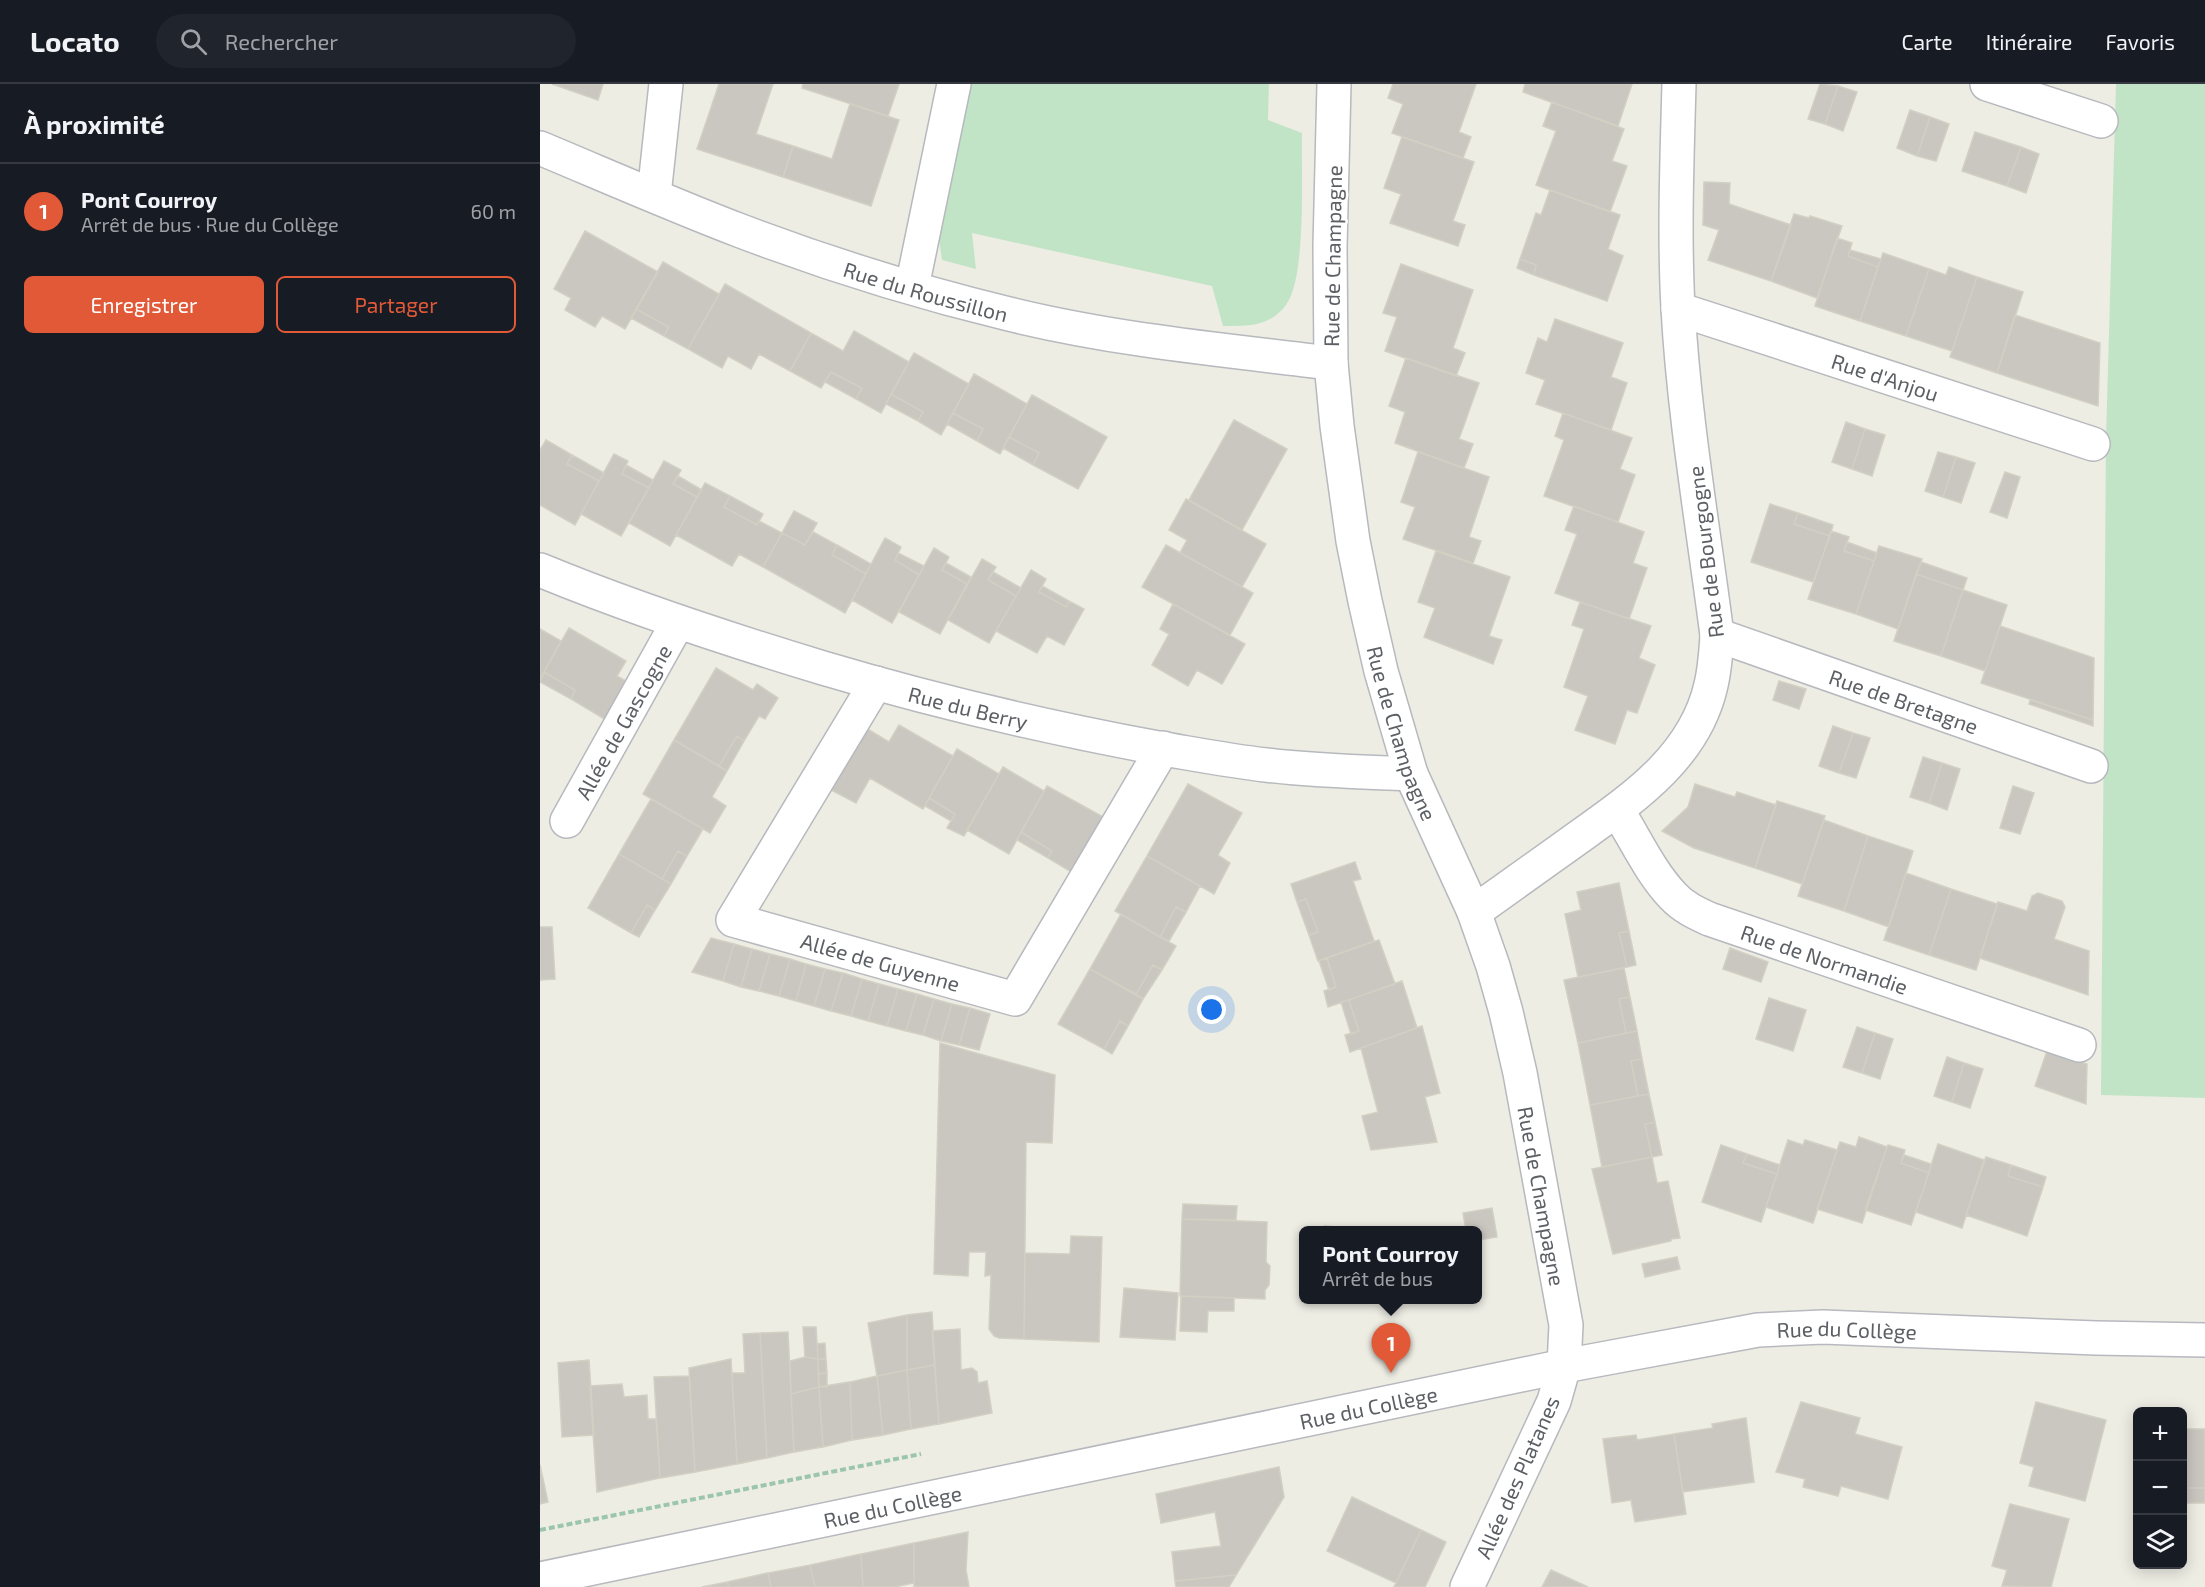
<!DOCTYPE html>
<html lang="fr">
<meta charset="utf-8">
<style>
body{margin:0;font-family:"Exo 2",sans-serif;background:#20242c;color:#f1f3f6}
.controls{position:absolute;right:18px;bottom:18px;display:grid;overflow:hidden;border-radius:9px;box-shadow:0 3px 15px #0003}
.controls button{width:54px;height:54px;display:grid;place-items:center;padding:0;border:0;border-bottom:2px solid #363941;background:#171b24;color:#f1f3f6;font:30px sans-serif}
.you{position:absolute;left:672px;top:926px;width:21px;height:21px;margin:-15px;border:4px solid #fff;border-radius:50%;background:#1a73e8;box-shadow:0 0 0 9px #1a73e833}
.badge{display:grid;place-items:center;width:39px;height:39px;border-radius:50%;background:#e15937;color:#fff;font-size:20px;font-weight:700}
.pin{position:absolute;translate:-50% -50px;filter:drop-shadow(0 2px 3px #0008)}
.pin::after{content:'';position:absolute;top:32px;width:21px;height:18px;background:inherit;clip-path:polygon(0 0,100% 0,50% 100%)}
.popup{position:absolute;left:759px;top:1142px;width:183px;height:78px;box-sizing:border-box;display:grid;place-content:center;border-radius:9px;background:#171b24;filter:drop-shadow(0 2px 4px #0005);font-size:20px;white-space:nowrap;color:#9ea1a6}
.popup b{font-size:22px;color:#f1f3f6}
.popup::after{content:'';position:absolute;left:50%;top:100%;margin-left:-12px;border:12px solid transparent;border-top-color:#171b24}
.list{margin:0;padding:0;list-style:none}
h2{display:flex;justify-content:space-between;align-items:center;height:78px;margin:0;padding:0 24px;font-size:26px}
h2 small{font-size:20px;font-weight:400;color:#9ea1a6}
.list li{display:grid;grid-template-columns:39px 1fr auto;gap:18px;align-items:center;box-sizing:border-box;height:96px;padding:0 24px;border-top:2px solid #363941}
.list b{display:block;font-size:22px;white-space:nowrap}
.list p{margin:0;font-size:20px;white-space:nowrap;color:#9ea1a6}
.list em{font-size:20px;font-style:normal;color:#9ea1a6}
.actions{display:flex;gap:12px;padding:18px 24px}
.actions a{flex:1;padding:14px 0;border:2px solid #e15937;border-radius:9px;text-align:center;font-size:21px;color:#e15937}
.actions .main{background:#e15937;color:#fff}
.icon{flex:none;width:33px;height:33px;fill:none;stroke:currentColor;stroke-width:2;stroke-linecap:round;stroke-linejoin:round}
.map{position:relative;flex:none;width:1665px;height:1503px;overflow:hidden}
header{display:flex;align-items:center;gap:36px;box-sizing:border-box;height:84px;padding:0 30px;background:#171b24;border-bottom:2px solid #363941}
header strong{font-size:28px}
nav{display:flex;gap:33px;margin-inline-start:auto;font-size:21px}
.search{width:420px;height:54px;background:#20242c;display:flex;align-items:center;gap:15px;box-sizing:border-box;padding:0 21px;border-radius:33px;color:#9ea1a6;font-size:22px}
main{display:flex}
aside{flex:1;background:#171b24}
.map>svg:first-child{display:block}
</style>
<header>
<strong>Locato</strong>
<div class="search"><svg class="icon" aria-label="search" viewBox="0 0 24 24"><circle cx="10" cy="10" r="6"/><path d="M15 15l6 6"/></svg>Rechercher</div>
<nav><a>Carte</a><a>Itinéraire</a><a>Favoris</a></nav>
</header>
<main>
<aside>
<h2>À proximité<small></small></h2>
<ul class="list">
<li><span class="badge">1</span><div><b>Pont Courroy</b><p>Arrêt de bus · Rue du Collège</p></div><em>60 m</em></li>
</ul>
<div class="actions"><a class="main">Enregistrer</a><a>Partager</a></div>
</aside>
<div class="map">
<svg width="1665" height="1503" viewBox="0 0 1665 1503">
<rect width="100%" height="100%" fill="#eeede4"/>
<path fill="#c2e4c6" d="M424 0H729L728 36 762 49C761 88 767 192 746 221 730 243 706 242 683 242L672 202 432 149 436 185 402 176 398 149Z
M1576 0H1665V1014L1561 1011 1566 354Z"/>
<path fill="#cac7c1" stroke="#d2cfc3" stroke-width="1.5" d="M12 0H63L58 16Z
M179 0H233L216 50 253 62 243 93 157 65Z
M263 0H359L348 32 262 4Z
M853 0H936L919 48 931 53 923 74 852 49 863 20 848 14Z
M985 0H1092L1078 42 983 8Z
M1280 0 1298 2 1285 40 1268 35Z
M1298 2 1317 8 1303 47 1285 40Z
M1012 18 1084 45 1072 77 1087 82 1070 128 996 101 1016 47 1003 42Z
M310 20 359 36 331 122 243 93 253 62 292 75Z
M1370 26 1390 33 1377 72 1357 64Z
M1390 33 1409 40 1396 77 1377 72Z
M1435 48 1481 63 1467 102 1422 87Z
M862 53 934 78 913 137 925 141 918 162 850 139 861 110 844 104Z
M1481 63 1499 70 1486 109 1467 102Z
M1164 98 1190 99 1189 120 1251 141 1231 197 1168 176 1179 146 1163 141Z
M1010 106 1080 131 1068 165 1083 172 1067 217 994 191 996 181 980 175 996 129 1001 131Z
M1254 130 1269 134 1270 132 1302 142 1277 214 1231 197Z
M45 147 118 188 85 245 62 232 55 243 25 226 31 214 14 205Z
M1297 154 1312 159 1308 172 1338 183 1320 237 1275 222Z
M1310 166 1341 175 1338 183 1308 172Z
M1343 169 1389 185 1366 252 1320 237Z
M980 175 996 181 994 191 977 184Z
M123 178 179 210 148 265 124 252 129 243 96 225Z
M861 180 933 206 913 264 925 269 916 292 845 267 857 233 843 229Z
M1409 183 1437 193 1412 267 1366 252 1389 185 1406 191Z
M1437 193 1483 208 1457 289 1410 273Z
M185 200 271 249 250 287 219 270 211 285 188 272 182 284 148 265Z
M96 225 129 243 124 252 91 234Z
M1475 231 1560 259 1558 322 1457 289Z
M1015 235 1083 259 1071 293 1087 299 1071 346 996 320 1005 296 986 289 998 254 1007 258Z
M314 247 369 278 341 329 316 315 322 304 291 288 281 304 250 287 271 249 303 267Z
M374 269 429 300 401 351 378 337 383 328 351 310Z
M866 274 939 299 919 355 933 360 924 384 855 359 865 328 849 322Z
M291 288 322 304 316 315 285 298Z
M434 290 487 320 460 370 437 357 443 345 413 329Z
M351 310 383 328 378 337 346 320Z
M492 311 567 353 538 405 493 381 499 369 469 353Z
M413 329 443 345 437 357 407 340Z
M1023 329 1092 354 1080 385 1095 391 1078 438 1004 412 1024 356 1015 352Z
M694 336 747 365 702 446 649 416Z
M1306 338 1325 345 1312 385 1292 378Z
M1325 345 1345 351 1332 392 1312 385Z
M469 353 499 369 493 381 463 364Z
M6 356 32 371 27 380 59 397 35 441 0 421V366Z
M878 368 949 393 929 453 941 457 933 479 863 455 875 423 861 418Z
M1398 368 1416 373 1403 413 1385 407Z
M74 370 88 377 82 390 109 404 81 452 41 430Z
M32 371 64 389 59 397 27 380Z
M1416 373 1435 379 1421 419 1403 413Z
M124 377 141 386 133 400 157 413 130 462 89 439Z
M86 381 113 396 109 404 82 390Z
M1465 388 1480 393 1467 434 1450 428Z
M138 392 162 406 157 413 133 400Z
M165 399 190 412 184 423 217 441 219 437 242 449 223 483 199 470 192 482 136 451Z
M190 412 223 430 217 441 184 423Z
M646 415 726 460 702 503 640 469 647 456 629 446Z
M1230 420 1258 429 1254 440 1290 452 1273 498 1211 478Z
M1034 422 1104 448 1093 479 1107 484 1089 535 1015 509 1037 450 1025 446Z
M254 427 277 439 265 461 242 449Z
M1258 429 1293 441 1290 452 1254 440Z
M1291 447 1309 453 1304 467 1334 477 1316 530 1268 515Z
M273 448 297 461 292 471 326 490 305 529 223 483 242 449 265 461Z
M345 454 361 463 355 476 379 491 352 539 312 516Z
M1307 458 1337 469 1334 477 1304 467Z
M297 461 331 480 326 490 292 471Z
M626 461 713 509 690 551 602 503Z
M1339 462 1382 475 1358 545 1316 530Z
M394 464 409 473 402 486 427 500 400 550 359 528Z
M896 467 970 493 949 552 962 556 953 580 884 553 895 524 878 518Z
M358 469 384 482 379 491 355 476Z
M442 475 456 483 448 496 476 512 449 559 408 536Z
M1381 478 1427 494 1423 506 1376 490Z
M406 479 431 493 427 500 402 486Z
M491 486 506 495 499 508 526 523 529 517 544 525 524 561 507 552 497 569 456 547Z
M453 488 481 504 476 512 448 496Z
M1376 490 1423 506 1401 572 1354 557Z
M502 502 529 517 526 523 499 508Z
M1423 506 1467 521 1445 587 1401 572Z
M1040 518 1111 542 1099 574 1115 581 1097 629 1087 626 1075 660 1035 646 1048 612 1024 603 1044 545 1032 541Z
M633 520 705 560 682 600 657 586 648 602 612 581 629 550 620 545Z
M1460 542 1554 574 1553 636 1441 599Z
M29 544 86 577 77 592 93 601 71 639 31 615 35 606 4 588Z
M0 545 21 557 0 595Z
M176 584 213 606 217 600 238 614 225 635 219 632 204 657 197 652 179 682 134 656Z
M4 588 35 606 31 615 0 598Z
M1239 597 1266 605 1259 625 1233 616Z
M1490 616 1553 636V642L1489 620Z
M359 641 413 672 383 725 330 694 316 719 291 706 326 644 349 658Z
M1293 642 1313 649 1299 689 1279 682Z
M1313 649 1330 654 1316 694 1299 689Z
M197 652 204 657 187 687 179 682Z
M134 656 187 687 172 713 186 722 170 749 103 710Z
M417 665 459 690 424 752 407 744 415 730 389 714Z
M1383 673 1402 679 1389 719 1370 713Z
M1402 679 1420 685 1407 726 1389 719Z
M463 683 504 707 469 770 427 746Z
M648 700 702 729 678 771 690 779 674 810 607 772Z
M1155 700 1195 713 1197 708 1236 721 1215 784 1154 764 1122 747 1148 723Z
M507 702 565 734 533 789 508 774 512 767 481 748Z
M1473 702 1494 709 1480 750 1460 744Z
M389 714 415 730 411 737 385 722Z
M111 715 163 745 147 772 138 767 122 795 79 770Z
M1237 717 1285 732 1262 800 1215 784Z
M1284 736 1328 752 1304 827 1258 812Z
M481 748 512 767 508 774 477 756Z
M1328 752 1373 767 1349 843 1304 827Z
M138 767 147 772 131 800 122 795Z
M79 770 131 800 115 826 107 821 91 849 48 824Z
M607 772 660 802 646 828 636 823 620 853 575 827Z
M815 778 821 795 813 797 834 857 778 877 769 851 778 848 766 815 757 818 751 800Z
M1366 789 1411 805 1389 871 1344 856Z
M1079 799 1089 847 1079 849 1087 883 1038 893 1025 830 1041 826 1037 808Z
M1411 805 1457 820 1436 886 1389 871Z
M1498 809 1522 817 1525 823 1514 855 1549 867 1548 911 1440 874 1458 818 1487 827 1492 812Z
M766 815 778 848 769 851 757 818Z
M107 821 115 826 99 853 91 849Z
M636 823 646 828 629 857 620 853Z
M581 830 636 862 622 886 613 881 596 910 550 885Z
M0 843H12L15 895 0 896Z
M1089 847 1096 881 1087 883 1079 849Z
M171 854 194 860 183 897 152 888Z
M839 856 855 900 788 923 784 907 796 903 787 874Z
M194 860 212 865 201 903 183 897Z
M1190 864 1228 878 1221 898 1183 885Z
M212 865 230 870 219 907 201 903Z
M230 870 250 875 239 912 219 907Z
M787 874 796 903 789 906 779 877Z
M250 875 266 880 256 917 239 912Z
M266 880 285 885 274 922 256 917Z
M613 881 622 886 603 915 596 910Z
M1084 884 1090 913 1079 915 1086 949 1038 959 1024 896Z
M285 885 303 889 291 927 274 922Z
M550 885 603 915 588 942 580 937 564 965 518 940Z
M303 889 322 895 311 932 291 927Z
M322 895 339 900 328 937 311 932Z
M862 897 877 944 810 968 805 951 819 947 809 916Z
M339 900 358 905 347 942 328 937Z
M358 905 377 910 366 947 347 942Z
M377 910 394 915 383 951 366 947Z
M1090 913 1097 947 1086 949 1079 915Z
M1229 914 1266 926 1253 967 1216 955Z
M394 915 412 920 401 957 383 951Z
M809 916 819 947 811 950 801 918Z
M412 920 430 924 419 961 401 957Z
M430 924 450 930 439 966 419 961Z
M580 937 588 942 572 970 564 965Z
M882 942 900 1009 885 1013 897 1058 831 1066 822 1032 838 1028 821 964Z
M1317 943 1335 949 1322 989 1303 983Z
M1097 947 1102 975 1091 977 1098 1012 1050 1021 1038 959Z
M1335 949 1353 955 1340 995 1322 989Z
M400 959 515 991 512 1059 486 1058 484 1255 459 1254 454 1252 449 1245 451 1191 445 1192 446 1168H429L428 1192 394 1190Z
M1507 967 1547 980 1546 1020 1495 1002Z
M1407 973 1424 979 1412 1018 1394 1012Z
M1102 975 1109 1010 1098 1012 1091 977Z
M1424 979 1443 985 1430 1024 1412 1018Z
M1109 1010 1115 1038 1105 1040 1112 1073 1062 1083 1050 1021Z
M1115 1038 1122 1071 1112 1073 1105 1040Z
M1319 1053 1347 1063 1322 1139 1277 1125 1300 1058 1316 1063Z
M1248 1056 1263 1061 1265 1056 1297 1066 1273 1139 1226 1123Z
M1398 1060 1444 1076 1422 1144 1376 1128Z
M1181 1061 1207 1070 1203 1079 1237 1090 1221 1138 1162 1118Z
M1348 1061 1365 1066 1361 1079 1389 1089 1371 1141 1325 1126Z
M1207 1070 1240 1081 1237 1090 1203 1079Z
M1364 1071 1391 1080 1389 1089 1361 1079Z
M1112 1073 1117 1099 1128 1097 1140 1154 1131 1155V1157L1073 1170 1052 1085Z
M1446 1073 1471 1081 1468 1092 1503 1103 1487 1152 1426 1131Z
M1471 1081 1506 1093 1503 1103 1468 1092Z
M643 1120 697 1122 696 1136 642 1135Z
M952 1124 957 1153 938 1156V1146H926L923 1129Z
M642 1135 727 1138 726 1178 730 1182 729 1201 725 1206V1215L640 1212Z
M784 1142 841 1146H783Z
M531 1152 562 1153 559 1258 484 1255 485 1169 530 1170Z
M1137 1173 1140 1185 1105 1193 1102 1180Z
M584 1204 638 1209 635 1256 580 1253Z
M641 1212 694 1214V1227H668L667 1248 640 1247Z
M392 1228 395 1281 367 1286V1231Z
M367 1231V1286L337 1292 328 1239Z
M263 1243H276L278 1275 265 1273Z
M420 1245 421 1286 432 1284 437 1288 438 1299 447 1297 452 1329 399 1340 392 1247Z
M248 1248 254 1368 227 1374 220 1249Z
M220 1249 227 1374 197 1380 192 1289H205L203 1250Z
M285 1259 286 1275H278L277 1260Z
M265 1273 278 1275 279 1303 251 1310 250 1277Z
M191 1275 197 1380 155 1388 149 1284Z
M278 1275H286L287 1289 278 1290Z
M49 1276 54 1351 22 1353 18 1279Z
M395 1281 399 1340 371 1345 367 1286Z
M367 1286 371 1345 343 1351 337 1292Z
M287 1289V1303H279L278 1290Z
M149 1292 155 1388 120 1394 114 1293Z
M337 1292 343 1351 312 1356 310 1298Z
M310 1298 312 1356 283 1363 279 1303Z
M82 1300 84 1313 107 1311 108 1335H116L120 1394 57 1408 50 1302Z
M279 1303 283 1363 254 1368 251 1310Z
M1261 1318 1320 1334 1315 1350 1362 1363 1348 1415 1301 1402 1298 1412 1263 1403 1265 1395 1236 1388Z
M1496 1318 1566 1336 1545 1417 1489 1402 1494 1383 1480 1379Z
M1206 1334 1214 1398 1143 1408 1134 1350 1173 1344 1172 1340Z
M1642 1345H1665V1404H1642Z
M1134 1350 1146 1430 1095 1438 1091 1416 1072 1419 1063 1355 1096 1351 1097 1356Z
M0 1381 8 1418 0 1420Z
M739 1383 744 1413 696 1491 635 1497 632 1468 681 1462 675 1428 621 1439 616 1410Z
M1642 1404H1665V1419H1642Z
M812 1413 881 1446 856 1499 787 1467Z
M1470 1420 1529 1435 1511 1503 1462 1502 1467 1486 1452 1482Z
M881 1446 906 1458 885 1503H854Z
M428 1448 426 1486 429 1503H374V1459Z
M374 1459V1499L355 1503H323L321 1470Z
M321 1470 323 1503H275L270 1481Z
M270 1481 275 1503H231L228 1489Z
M1011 1486 1048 1503H1002Z
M228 1489 231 1503H189L187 1498Z
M696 1491 689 1503H636L635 1497Z
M187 1498 189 1503H162Z"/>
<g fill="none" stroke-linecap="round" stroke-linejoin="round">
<g stroke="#b6b9bd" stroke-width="36">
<g id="street">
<path id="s1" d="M794 0 790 163 791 279 797 342 813 457 825 517 841 587 871 690 934 828 953 882 966 928 980 989 1026 1241 1024 1282 1014 1317 927 1503"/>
<path d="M1447 0 1561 37"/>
<path id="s2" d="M0 64C67 92 133 121 201 147 288 180 378 208 469 230 575 256 683 266 791 279"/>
<path d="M114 111 126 0"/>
<path d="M372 203 414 0"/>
<path id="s3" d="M1138 225 1553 360"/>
<path id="s4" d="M0 486C92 524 187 555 283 584 394 617 505 643 618 664 654 670 690 677 726 681 774 687 822 688 871 690"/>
<path id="s5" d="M1177 551 1551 682"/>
<path id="s6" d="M336 599 193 836 475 915 623 664"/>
<path id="s7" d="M1077 726C1095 754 1110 788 1133 812 1143 823 1156 829 1169 835L1539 961"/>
<path id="s8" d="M27 737 138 538"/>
<path d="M934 828C969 803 1004 778 1039 753 1095 713 1155 672 1171 601 1175 584 1176 568 1177 551 1163 442 1144 333 1138 224 1134 149 1137 75 1139 0"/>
</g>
</g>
<g stroke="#b7b9bf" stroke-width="36">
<g id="secondary">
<path id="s9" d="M0 1495 1024 1282 1218 1246 1283 1243 1556 1254 1665 1256"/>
</g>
</g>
<path stroke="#9bc5ac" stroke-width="4" stroke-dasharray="6 3" stroke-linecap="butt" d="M0 1446 381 1370"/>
<use href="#street" stroke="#fff" stroke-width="33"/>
<use href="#secondary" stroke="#fff" stroke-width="33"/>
</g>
<g text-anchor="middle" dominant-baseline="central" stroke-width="5" stroke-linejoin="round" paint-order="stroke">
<g font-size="21" fill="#5c5f64" stroke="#fff">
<text transform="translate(792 172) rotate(-89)">Rue de Champagne</text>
<text stroke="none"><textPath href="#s2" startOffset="412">Rue du Roussillon</textPath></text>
<text stroke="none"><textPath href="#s3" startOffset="218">Rue d'Anjou</textPath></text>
<text transform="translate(1165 468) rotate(-97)">Rue de Bourgogne</text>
<text stroke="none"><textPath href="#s5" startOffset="198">Rue de Bretagne</textPath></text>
<text stroke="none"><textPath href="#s4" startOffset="450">Rue du Berry</textPath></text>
<text stroke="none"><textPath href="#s8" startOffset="114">Allée de Gascogne</textPath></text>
<text stroke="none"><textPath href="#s1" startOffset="657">Rue de Champagne</textPath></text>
<text stroke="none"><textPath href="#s7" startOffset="268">Rue de Normandie</textPath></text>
<text stroke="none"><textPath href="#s6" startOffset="430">Allée de Guyenne</textPath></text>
<text stroke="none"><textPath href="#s1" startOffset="1143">Rue de Champagne</textPath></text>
<text stroke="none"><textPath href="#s9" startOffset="1332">Rue du Collège</textPath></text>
<text stroke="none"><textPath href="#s9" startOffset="846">Rue du Collège</textPath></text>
<text transform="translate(977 1393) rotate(-66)">Allée des Platanes</text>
<text stroke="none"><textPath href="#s9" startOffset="360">Rue du Collège</textPath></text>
</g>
</g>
</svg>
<div class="controls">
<button>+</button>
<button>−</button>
<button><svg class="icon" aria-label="layers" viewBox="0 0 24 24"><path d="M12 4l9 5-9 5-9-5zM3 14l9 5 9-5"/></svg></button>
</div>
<div class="you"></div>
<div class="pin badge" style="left:851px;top:1289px">1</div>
<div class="popup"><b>Pont Courroy</b>Arrêt de bus</div>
</div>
</main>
